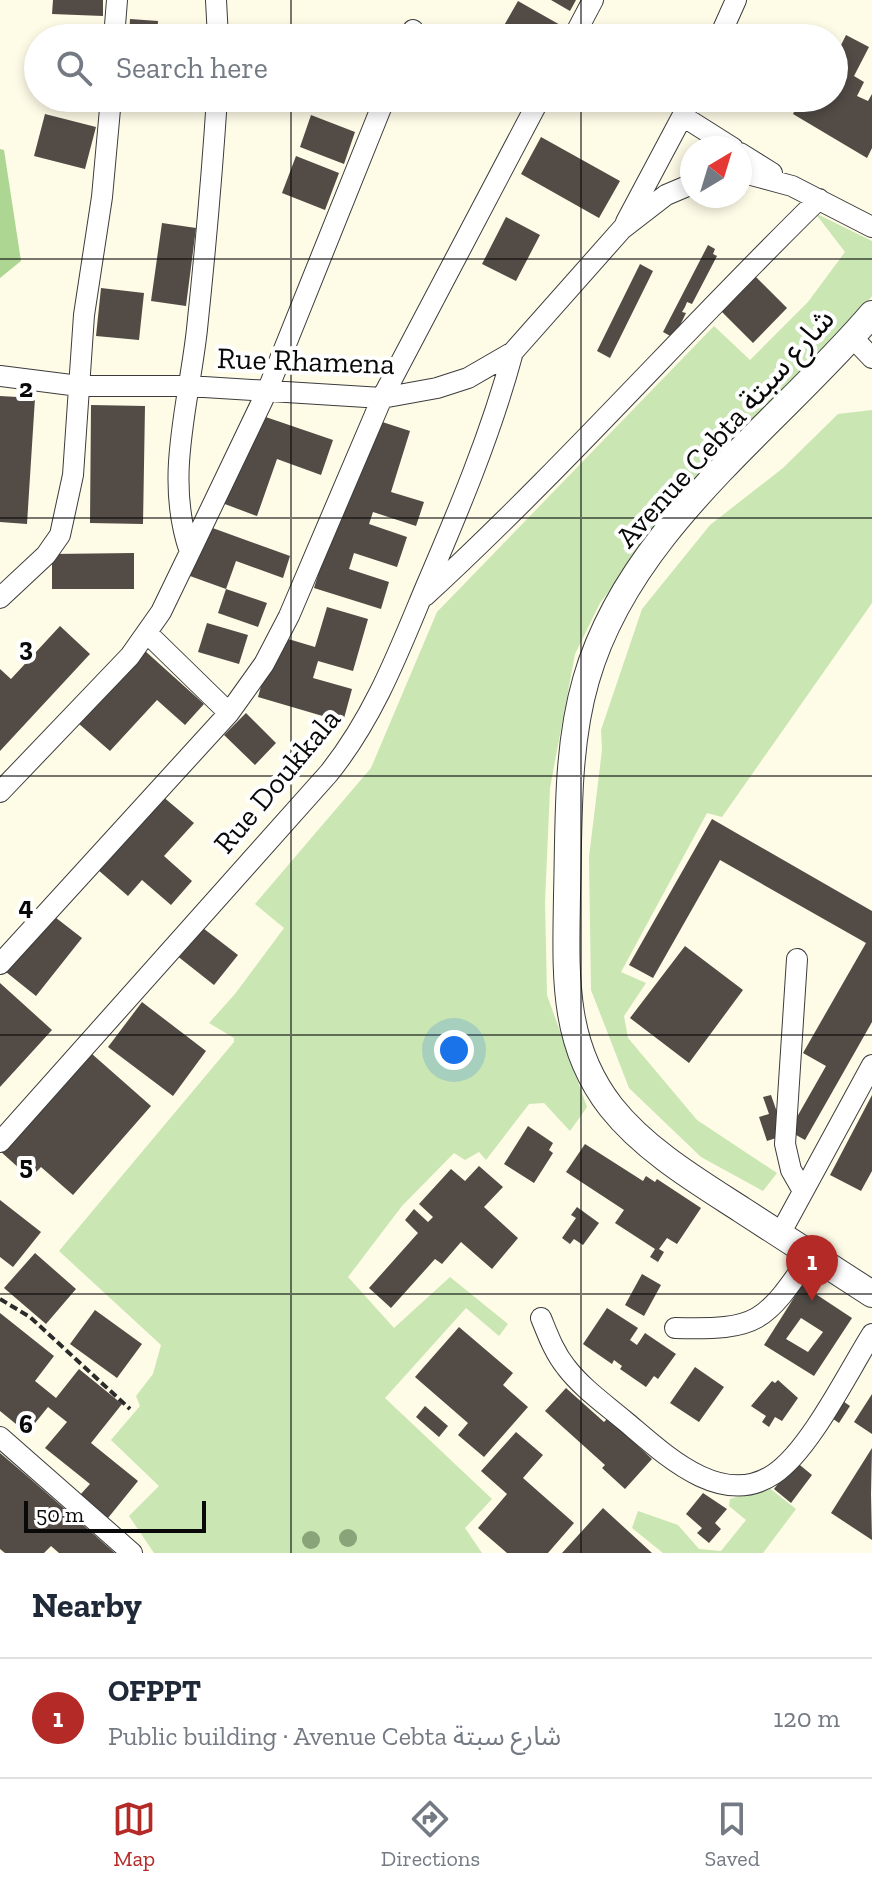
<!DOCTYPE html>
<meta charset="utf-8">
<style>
body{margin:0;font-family:"Zilla Slab","Noto Sans Arabic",serif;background:#f6f6f7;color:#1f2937}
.compass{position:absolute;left:680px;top:136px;width:72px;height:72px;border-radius:50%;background:#fff;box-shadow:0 4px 12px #0003;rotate:38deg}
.scale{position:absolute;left:24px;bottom:20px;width:182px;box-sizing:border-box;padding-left:8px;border:4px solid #090909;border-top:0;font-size:22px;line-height:28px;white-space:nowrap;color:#090909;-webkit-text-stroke:6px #fff;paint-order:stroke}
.you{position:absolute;left:454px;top:1050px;width:28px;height:28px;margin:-20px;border:6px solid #fff;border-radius:50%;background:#1a73e8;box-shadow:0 0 0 12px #1a73e833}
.badge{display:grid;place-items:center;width:52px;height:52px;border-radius:50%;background:#b32a27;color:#fff;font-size:26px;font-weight:700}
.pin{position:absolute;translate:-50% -66px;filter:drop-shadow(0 2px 4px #0008)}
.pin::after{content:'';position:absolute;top:42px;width:28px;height:24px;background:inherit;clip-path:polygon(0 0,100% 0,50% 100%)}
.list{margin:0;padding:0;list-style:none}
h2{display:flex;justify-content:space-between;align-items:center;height:104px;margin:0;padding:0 32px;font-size:34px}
h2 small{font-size:26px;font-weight:400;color:#747a83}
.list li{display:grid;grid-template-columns:52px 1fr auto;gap:24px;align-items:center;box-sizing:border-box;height:120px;padding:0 32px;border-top:2px solid #e0e1e3}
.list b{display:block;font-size:30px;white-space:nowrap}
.list p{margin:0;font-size:26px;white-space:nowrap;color:#747a83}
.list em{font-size:26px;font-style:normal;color:#747a83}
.icon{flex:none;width:44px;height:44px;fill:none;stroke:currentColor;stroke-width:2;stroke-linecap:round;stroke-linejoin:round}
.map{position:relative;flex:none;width:872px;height:1553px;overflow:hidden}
.search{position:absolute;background:#fff;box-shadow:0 4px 12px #0003;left:24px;right:24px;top:24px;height:88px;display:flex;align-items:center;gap:20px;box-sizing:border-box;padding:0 28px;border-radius:44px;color:#747a83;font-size:30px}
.sheet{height:224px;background:#fff}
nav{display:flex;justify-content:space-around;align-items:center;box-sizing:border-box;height:112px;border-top:2px solid #e0e1e3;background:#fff;font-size:22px;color:#747a83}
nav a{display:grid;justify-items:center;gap:4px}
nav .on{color:#b32a27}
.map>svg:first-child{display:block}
</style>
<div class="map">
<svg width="872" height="1553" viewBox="0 0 872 1553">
<rect width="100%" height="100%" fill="#fefbe7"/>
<path fill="#cae6b3" d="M815 213 872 241V296L817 363 639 552 600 603 575 654 550 788 545 902 547 995 587 1107 570 1131 544 1103 529 1104 486 1160 479 1152 465 1160 454 1153 402 1206 348 1277 394 1328 450 1277 508 1324 499 1336 466 1308 385 1398 492 1499 465 1528 482 1553H154L129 1516 159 1486 111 1440 140 1406 136 1396 153 1374 161 1345 59 1251 234 1042V1038L209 1023 235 994 284 928 255 904 371 768 437 612 714 326 750 360 808 302 845 252Z
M872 410V603L722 817 707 813 621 972 646 983 624 1016 628 1038 697 1120 777 1173 763 1191 701 1157 629 1088 591 990 589 857 602 750 601 730 642 609 710 525 783 468 838 414Z
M768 1487 796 1509 763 1553H663L632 1528 638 1511 678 1525 699 1549 721 1551 746 1520 729 1506 730 1499Z"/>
<path fill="#add693" d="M0 149 4 150 21 261 0 278Z"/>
<path fill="#524b46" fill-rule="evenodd" d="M53 0H103V16L52 14Z
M551 0H576L570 11Z
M518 1 562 26 556 38 498 36Z
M130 19 158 21 157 38H129Z
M846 35 869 47 854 76 864 82 857 96 868 101 872 94V148L867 158 793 114 799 102 810 108 815 98H834V72L838 65 834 63V47L839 49Z
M45 114 96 127 85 169 34 156Z
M311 115 355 132 344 164 300 147Z
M541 137 620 181 599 218 521 174Z
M296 156 339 173 325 210 282 193Z
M506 217 540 235 516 281 482 264Z
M162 223 196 228 186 306 151 301Z
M708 245 715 249 713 254 717 256 692 304 687 302 685 307 682 312 686 313 674 338 663 332Z
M640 264 653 271 610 358 597 351Z
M753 274 787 308 753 343 719 309Z
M101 288 144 293 139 340 96 336Z
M0 396 35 398 27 524 0 522Z
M91 405 145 406 143 524 90 523Z
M254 413 333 440 321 475 277 459 257 516 222 503Z
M367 417 410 431 391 492 424 502 416 526 373 512 369 524 407 537 397 567 354 553 349 569 389 582 381 609 314 588Z
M207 526 290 556 283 578 236 561 226 589 190 576Z
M134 553V589H52V554Z
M226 589 267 603 258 627 218 613Z
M327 607 368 619 353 671 318 661 313 678 352 689 343 722 258 697 275 635 315 647Z
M207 623 248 635 239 664 198 652Z
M60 626 90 654 0 751V669L11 679Z
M144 650 204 704 185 725 157 700 110 751 78 723Z
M246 713 276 743 255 765 224 735Z
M161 795 194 823 164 856 192 881 171 905 142 880 128 896 97 869Z
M712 819 872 911V1022L805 1140 789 1131 826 1066 803 1053 866 943 720 860 653 978 629 965Z
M51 914 82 938 36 996 6 972Z
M199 925 238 955 214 985 176 955Z
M685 946 743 990 689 1063 630 1018Z
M0 983 52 1030 0 1087Z
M142 1002 206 1051 173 1096 108 1047Z
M92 1054 151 1106 73 1195 41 1167 30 1178 0 1151Z
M771 1095 785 1135 767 1141 759 1117 769 1114 763 1097Z
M872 1095V1171L861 1191 830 1175Z
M528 1126 553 1143 549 1150 553 1153 534 1183 504 1164Z
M585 1144 643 1181 646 1176 655 1182 657 1179 701 1208 677 1244 667 1238 659 1249 664 1252 658 1262 650 1257 655 1249 615 1223 624 1210 566 1172Z
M479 1166 503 1187 484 1207 518 1238 492 1269 461 1242 442 1264 435 1259 391 1308 369 1288 418 1233 405 1220 414 1209 428 1222 433 1217 419 1204 451 1169 465 1181Z
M0 1200 41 1232 13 1267 0 1257Z
M577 1207 599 1223 583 1245 574 1239 570 1244 562 1238 576 1218 571 1215Z
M35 1253 76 1289 46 1324 4 1288Z
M642 1274 661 1285 644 1316 625 1305Z
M802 1285 852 1318 814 1376 764 1345ZM801 1318 823 1332 808 1352 786 1339Z
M607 1308 638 1328 630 1340 637 1345 645 1333 676 1354 658 1379 654 1376 646 1387 620 1369 622 1366 614 1360 612 1364 583 1344Z
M95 1310 142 1344 117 1378 70 1344Z
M0 1313 54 1356 35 1381 56 1398 79 1369 122 1404 91 1443 138 1481 108 1518 80 1495 90 1484 45 1448 67 1422 48 1407 27 1433 0 1411Z
M459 1327 513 1373 503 1385 528 1407 484 1457 458 1435 468 1423 415 1377Z
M695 1367 724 1387 699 1422 670 1403Z
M778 1380 798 1398 782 1421 775 1417 769 1427 762 1422 766 1416 751 1406 772 1381 775 1383Z
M566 1388 604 1422 608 1418 652 1459 625 1489 602 1468 605 1465 545 1411Z
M872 1394V1434L854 1422Z
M837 1397 850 1406 839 1423 826 1414Z
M425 1406 448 1426 439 1437 416 1417Z
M516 1432 543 1455 523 1478 574 1523 548 1553H507L478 1528 507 1494 481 1471Z
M872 1448 871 1494 872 1540 831 1513Z
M0 1453 26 1475 115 1553H59L51 1546 44 1553H5L0 1549Z
M795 1461 812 1475 791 1503 774 1489Z
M703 1493 727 1509 715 1523 721 1529 709 1543 697 1533 702 1528 686 1514Z
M603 1508 652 1553H562Z"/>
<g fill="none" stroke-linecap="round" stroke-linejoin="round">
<g stroke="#3c3c3c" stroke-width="22">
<path id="minor" d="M216 0 218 38
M114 38 117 0
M410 38 413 30
M573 38 593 0
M719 38 736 0
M684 117 733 148
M740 153 772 173
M740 172 792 186 872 227
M626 222 692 98
M852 337 872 358
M0 376 79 386H188L382 398 437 388 468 378 513 352 622 229 666 195 692 184
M190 552 268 389 385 98
M425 596C562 470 686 329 819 199
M0 598 46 555 60 535 73 475 84 315 102 197 111 98
M148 634 229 713
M0 792 130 656 161 612 190 552C164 478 189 404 197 329 205 253 212 175 217 98
M797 959 785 1144 791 1170 803 1191
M0 964 229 713 264 664 289 616 382 398 540 98
M0 1142 329 773C373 718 397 656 424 591 458 512 491 434 513 352
M780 1234 872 1065
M541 1318C548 1335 554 1352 566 1367 582 1388 605 1404 625 1421 663 1453 721 1510 774 1474 810 1450 848 1372 872 1334
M675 1328C759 1330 764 1323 811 1255
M0 1437 132 1553"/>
</g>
<g stroke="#3c3c3c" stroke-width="28">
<path id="tertiary" d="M872 314C774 429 629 529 586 680 566 749 569 825 567 895 566 972 561 1043 611 1107 645 1150 697 1181 742 1210 785 1238 829 1266 872 1294"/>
</g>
<path stroke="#2b2b2b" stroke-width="4" stroke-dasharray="8 4" stroke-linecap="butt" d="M0 1299 30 1317 130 1409"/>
<use href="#minor" stroke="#fff" stroke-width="20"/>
<use href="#tertiary" stroke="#fff" stroke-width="26"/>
</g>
<g fill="#88a478">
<circle cx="348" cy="1538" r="9"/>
<circle cx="311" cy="1540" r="9"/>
</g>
<path fill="none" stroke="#090909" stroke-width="2" stroke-opacity="0.55" d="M291 0V38M581 0V38M291 98V1553M581 98V1553M0 259H872M0 518H872M0 776H872M0 1035H872M0 1294H872"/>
<g text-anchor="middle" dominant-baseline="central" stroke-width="8" stroke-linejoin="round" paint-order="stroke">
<g font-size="30" fill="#090909" stroke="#fff">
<text transform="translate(306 361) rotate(2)">Rue Rhamena</text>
<text transform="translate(725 428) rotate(-48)">Avenue Cebta شارع سبتة</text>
<text transform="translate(277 781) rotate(-50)">Rue Doukkala</text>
</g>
</g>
<g font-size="26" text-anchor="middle" font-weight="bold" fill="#090909" stroke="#fff" stroke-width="8" stroke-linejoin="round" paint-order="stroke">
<text x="26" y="397">2</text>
<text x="26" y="656">3</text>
<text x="26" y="915">4</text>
<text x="26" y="1174">5</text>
<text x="26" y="1433">6</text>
</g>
</svg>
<svg class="compass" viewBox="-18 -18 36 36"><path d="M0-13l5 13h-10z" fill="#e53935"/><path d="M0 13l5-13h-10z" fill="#747a83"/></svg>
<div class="scale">50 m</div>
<div class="you"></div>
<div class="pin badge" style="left:812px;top:1301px">1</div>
<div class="search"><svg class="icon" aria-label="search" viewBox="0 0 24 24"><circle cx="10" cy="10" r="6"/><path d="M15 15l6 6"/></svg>Search here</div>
</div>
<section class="sheet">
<h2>Nearby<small></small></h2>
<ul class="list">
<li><span class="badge">1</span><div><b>OFPPT</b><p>Public building · Avenue Cebta شارع سبتة</p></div><em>120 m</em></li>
</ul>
</section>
<nav>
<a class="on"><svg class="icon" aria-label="map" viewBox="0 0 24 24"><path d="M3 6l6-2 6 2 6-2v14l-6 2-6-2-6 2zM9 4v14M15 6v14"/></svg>Map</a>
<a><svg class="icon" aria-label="directions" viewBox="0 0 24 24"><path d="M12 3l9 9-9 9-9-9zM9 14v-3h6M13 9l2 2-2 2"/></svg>Directions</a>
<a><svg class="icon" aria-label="saved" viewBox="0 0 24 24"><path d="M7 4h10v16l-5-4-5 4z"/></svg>Saved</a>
</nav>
